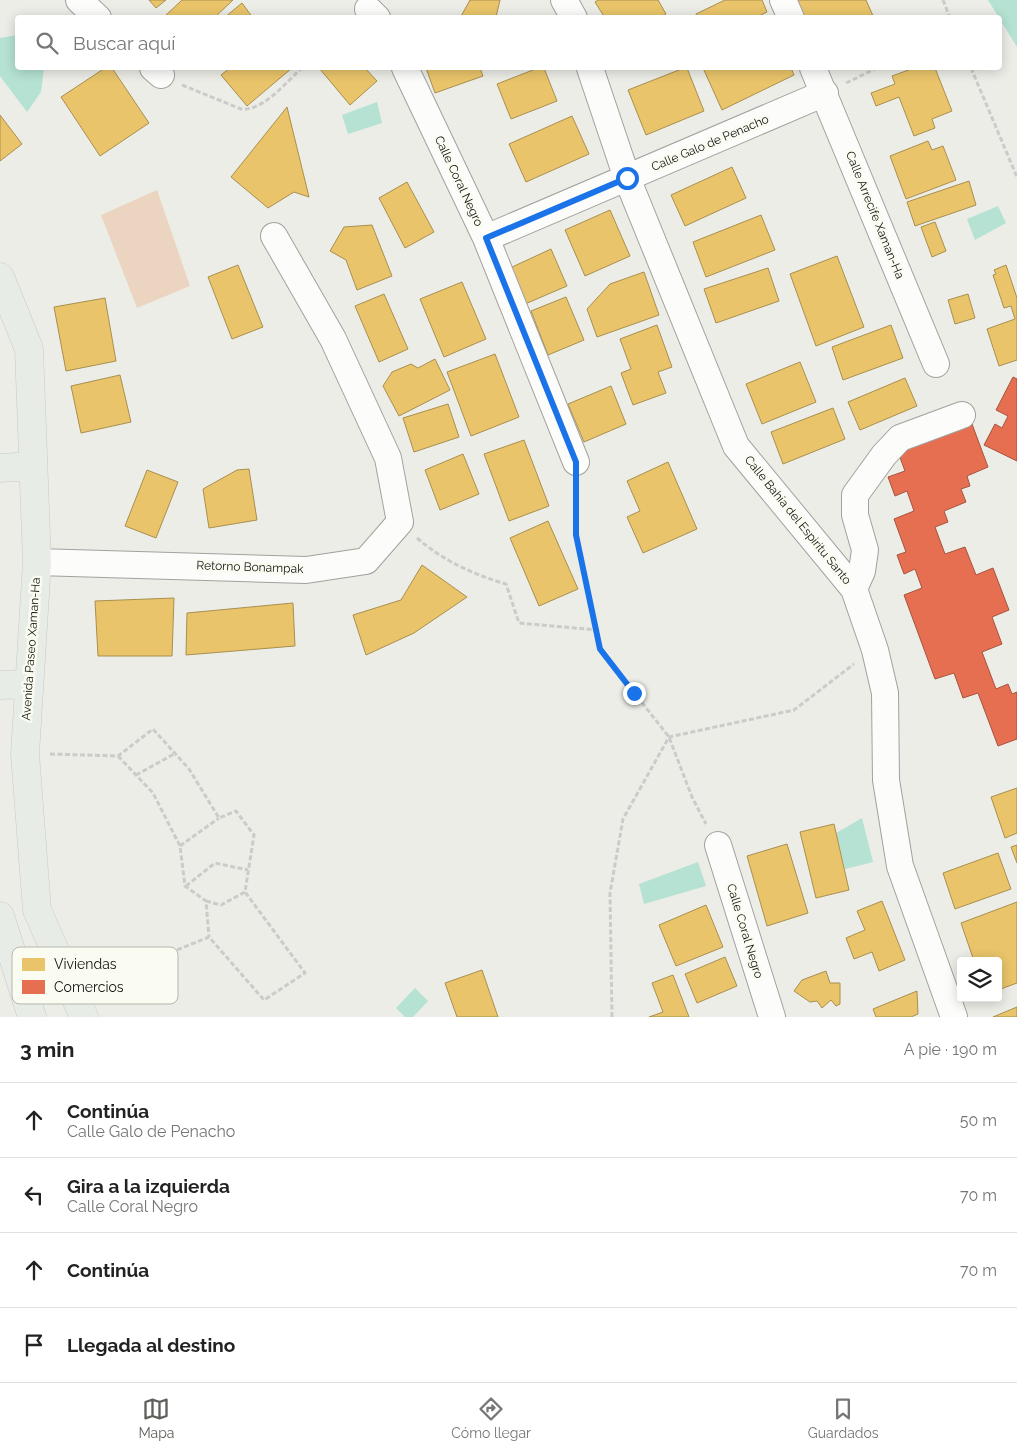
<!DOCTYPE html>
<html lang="es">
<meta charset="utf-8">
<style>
body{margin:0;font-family:Raleway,sans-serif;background:#f2f2f2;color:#222}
.controls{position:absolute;right:15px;bottom:15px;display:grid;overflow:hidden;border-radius:5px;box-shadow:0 2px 12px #0003}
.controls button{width:45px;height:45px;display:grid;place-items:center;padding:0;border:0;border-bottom:1px solid #e0e0e0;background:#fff;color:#222;font:25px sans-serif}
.stop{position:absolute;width:15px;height:15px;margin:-11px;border:4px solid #1a73e8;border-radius:50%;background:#fff}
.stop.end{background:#1a73e8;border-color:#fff;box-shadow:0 1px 5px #0008}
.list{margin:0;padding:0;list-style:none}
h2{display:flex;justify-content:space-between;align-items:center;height:65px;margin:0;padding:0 20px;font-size:21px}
h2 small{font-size:16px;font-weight:400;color:#767676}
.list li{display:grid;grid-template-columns:32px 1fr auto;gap:15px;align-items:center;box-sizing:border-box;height:75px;padding:0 20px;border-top:1px solid #e0e0e0}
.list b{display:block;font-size:19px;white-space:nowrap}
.list p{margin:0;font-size:16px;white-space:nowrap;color:#767676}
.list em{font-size:16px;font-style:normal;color:#767676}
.icon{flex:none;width:28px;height:28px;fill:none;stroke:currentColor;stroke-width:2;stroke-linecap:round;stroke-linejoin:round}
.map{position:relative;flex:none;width:1017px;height:1017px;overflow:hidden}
.search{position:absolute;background:#fff;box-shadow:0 2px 12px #0003;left:15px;right:15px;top:15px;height:55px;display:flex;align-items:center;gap:12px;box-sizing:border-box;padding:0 18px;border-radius:5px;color:#767676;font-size:19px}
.sheet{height:365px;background:#fff}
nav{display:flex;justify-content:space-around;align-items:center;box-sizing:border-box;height:70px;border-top:1px solid #e0e0e0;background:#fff;font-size:14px;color:#767676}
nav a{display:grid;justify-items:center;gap:2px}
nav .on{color:#5f5f5b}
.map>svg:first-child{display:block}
</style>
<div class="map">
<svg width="1017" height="1017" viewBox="0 0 1017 1017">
<rect width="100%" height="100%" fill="#ecede7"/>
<path fill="#ebd5c0" d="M157 190 190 286 137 308 101 215Z"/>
<path fill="#b5e2d2" d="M988 0H1017V47Z
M17 35 18 68H44L41 92 27 112 0 76V38Z
M377 102 382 123 348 134 342 115Z
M998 206 1006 223 975 240 967 219Z
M862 818 873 862 845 869 836 833Z
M698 862 706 886 644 904 639 884Z
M415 988 428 1001 413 1017H405L396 1008Z"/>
<path fill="#e9c46a" stroke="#a98f4f" d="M149 0H166L156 8Z
M182 0H233L214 18H166L165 16Z
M470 0H500L496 17 460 18Z
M598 0H658L666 14 660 18H605L595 2Z
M725 0H762L767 12 755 18H697L696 14Z
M797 0H866L874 18H805Z
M242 3 253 18H224Z
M105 68H112L149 123 100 156 61 97Z
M230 68H292L247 106 221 75Z
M319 68H365L377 81 350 105Z
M426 68H480L483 76 435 93Z
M538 68H544L557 101 511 119 497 84Z
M684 68H687L704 111 646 135 628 90Z
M703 68H791L794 75 722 110Z
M914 68H935L952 111 932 119 935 128 914 136 899 97 876 106 871 93 895 84 892 76Z
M287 107 309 197 294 192 268 208 231 177Z
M0 115 22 144 0 161Z
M572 116 589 154 526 182 509 144Z
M928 141 932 150 943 146 956 180 906 199 890 156Z
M732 167 746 198 685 226 671 195Z
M969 181 976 205 915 226 907 202Z
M407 182 434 232 405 248 379 198Z
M610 210 630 256 585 276 565 230Z
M761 215 775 250 706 277 693 242Z
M935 222 946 251 932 257 921 227Z
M372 225 392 276 357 290 346 260 330 251 344 227Z
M551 249 567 286 525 304 510 268Z
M837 256 864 327 816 346 790 274Z
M238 265 263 327 232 339 208 277Z
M1006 265 1017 298V360L999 366 987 329 1015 319 1011 306 1004 308 993 275 996 274 994 270Z
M768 268 779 301 716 323 704 289Z
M644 272 659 315 597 337 587 309 610 284Z
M462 282 486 339 444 357 420 299Z
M384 294 408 349 379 362 355 306Z
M968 294 975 318 955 324 948 300Z
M566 297 584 340 548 355 531 311Z
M105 298 116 361 66 371 54 307Z
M657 325 672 367 658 372 666 393 633 405 621 373 631 369 620 339Z
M891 325 903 358 843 380 832 347Z
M495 354 519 417 471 436 447 372Z
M435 359 450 390 399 416 383 386 392 372 411 364 418 368Z
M800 362 816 402 762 424 746 384Z
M120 375 131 422 81 433 71 386Z
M905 378 917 406 860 430 848 402Z
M611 386 626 424 584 442 568 404Z
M448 404 459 437 414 452 403 418Z
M833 408 845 439 783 464 771 432Z
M524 440 549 506 509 521 484 454Z
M463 454 479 494 440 510 425 470Z
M668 462 697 529 643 553 627 517 640 511 627 481Z
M249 469 257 520 209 528 203 489 237 470Z
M147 470 178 482 156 538 125 526Z
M548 521 578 589 539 606 510 538Z
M422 565 467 597 414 633 366 655 353 615 401 600Z
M174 598 172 656H98L95 601Z
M293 603 295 646 186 655 187 613Z
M1017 788V833L1005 838 991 797Z
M834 824 849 890 816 898 800 832Z
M787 844 808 913 767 926 747 856Z
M1017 845V863L1011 847Z
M998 853 1011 889 955 909 943 873Z
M882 901 905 960 879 971 872 952 854 959 846 938 865 930 857 911Z
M1017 902V983L998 990V961H974L961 923Z
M706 905 723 947 676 966 659 925Z
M725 957 737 986 697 1003 685 974Z
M482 970 498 1017H457L445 983Z
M826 971 830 983H840V1004L836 1006 831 1000 822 1008 817 1001 810 1002 794 991 802 980Z
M673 975 689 1017H649L663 1012 652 983Z
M917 991 918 1014 911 1017H876L873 1009Z
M1017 1007V1017H993Z"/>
<path fill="#e76f51" stroke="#a7533e" d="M1013 377 1017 379V461L984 445 995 424 1002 428 1008 416 996 410Z
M972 424 988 467 967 476 970 486 961 489 966 502 944 511 948 522 935 527 945 554 965 547 976 575 993 568 1009 610 992 617 1002 644 982 652 996 689 1008 684 1012 694 1017 692V739L998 746 978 693 963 698 954 673 935 679 904 595 922 588 915 569 904 574 897 555 906 552 894 519 914 511 907 491 895 496 888 477 905 471 895 444Z"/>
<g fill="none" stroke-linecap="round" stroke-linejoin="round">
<g stroke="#a1a29d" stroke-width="28">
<path id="minor" d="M79 0 98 18
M564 0 574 18
M783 0 791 18
M368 9 377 18
M153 68 161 75
M405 68 486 238 576 462
M590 68 627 178 736 446 854 589 875 650 885 693 886 780 900 866 954 1017
M813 68 936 364
M486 238 825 93
M37 562 306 570 366 561 400 522 388 458 333 339 274 236
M854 589 862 571 865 550 855 515V495L884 455 900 438 962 415
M718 845 772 1017"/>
</g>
<g stroke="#c9c9c6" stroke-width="29">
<path id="major" d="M0 277 29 349 37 562 25 754 37 910 84 1017
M0 468 32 466
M0 685 29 684
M0 916 32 1017"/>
</g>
<path stroke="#cbcbca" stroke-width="3" stroke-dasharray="5 2.5" stroke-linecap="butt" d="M943 0 950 18
M971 68 1017 177
M846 83 877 68
M182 85 241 109C264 111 286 82 302 68
M576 486 575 535 597 630
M417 538C444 561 472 574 506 584L519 623 597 630 600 649 669 737 692 797 706 824
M50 754 118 756 153 729 189 769 219 818 236 811 254 835 245 892 305 973 264 1000 209 937 95 983
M118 756 153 793 180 846 185 886 206 901 209 937
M136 775 174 754
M180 846 219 818
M186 886 215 863 248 870
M206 901 221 905 245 892
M612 1017 610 893 623 819 669 737 794 710 854 664"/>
<use href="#minor" stroke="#fcfcfb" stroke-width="26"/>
<use href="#major" stroke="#e7ede6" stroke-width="28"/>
</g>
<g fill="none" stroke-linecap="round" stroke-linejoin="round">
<path stroke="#1a73e8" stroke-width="6" d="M627 178 486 238 576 462V535L600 649 634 693"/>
</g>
<g text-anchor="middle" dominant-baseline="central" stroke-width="5" stroke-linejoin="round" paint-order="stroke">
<g font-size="12" fill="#131310" stroke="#fafcf2">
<text transform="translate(710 143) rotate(-23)">Calle Galo de Penacho</text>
<text transform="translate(459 181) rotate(65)">Calle Coral Negro</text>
<text transform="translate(875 215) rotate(68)">Calle Arrecife Xaman-Ha</text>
<text transform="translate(798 520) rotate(51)">Calle Bahía del Espiritu Santo</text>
<text transform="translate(250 567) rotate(2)">Retorno Bonampak</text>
<text transform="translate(31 649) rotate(-86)">Avenida Paseo Xaman-Ha</text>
<text transform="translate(745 931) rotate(73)">Calle Coral Negro</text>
</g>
</g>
<rect x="12" y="947" width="166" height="57" rx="8" fill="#fafcf2" stroke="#b5b6ae" stroke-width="1"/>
<rect x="22" y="958" width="23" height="13" fill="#e9c46a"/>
<rect x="22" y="980" width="23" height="14" fill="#e76f51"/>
<g font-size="14" fill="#131310">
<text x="54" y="969">Viviendas</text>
<text x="54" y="992">Comercios</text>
</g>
</svg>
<div class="controls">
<button><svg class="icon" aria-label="layers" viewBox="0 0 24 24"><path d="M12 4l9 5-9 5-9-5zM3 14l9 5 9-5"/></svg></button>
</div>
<div class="stop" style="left:627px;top:178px"></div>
<div class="stop end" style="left:634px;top:693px"></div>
<div class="search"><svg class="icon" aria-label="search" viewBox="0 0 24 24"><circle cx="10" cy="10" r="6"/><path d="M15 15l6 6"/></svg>Buscar aquí</div>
</div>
<section class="sheet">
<h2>3 min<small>A pie · 190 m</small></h2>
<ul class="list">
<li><svg class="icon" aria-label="ahead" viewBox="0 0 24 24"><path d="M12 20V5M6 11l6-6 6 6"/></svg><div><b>Continúa</b><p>Calle Galo de Penacho</p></div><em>50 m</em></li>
<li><svg class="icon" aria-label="left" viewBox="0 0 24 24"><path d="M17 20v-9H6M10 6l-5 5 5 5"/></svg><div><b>Gira a la izquierda</b><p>Calle Coral Negro</p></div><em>70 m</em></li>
<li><svg class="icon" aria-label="ahead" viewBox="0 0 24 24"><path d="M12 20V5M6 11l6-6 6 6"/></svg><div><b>Continúa</b></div><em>70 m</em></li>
<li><svg class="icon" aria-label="arrive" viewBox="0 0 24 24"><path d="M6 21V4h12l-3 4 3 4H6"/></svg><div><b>Llegada al destino</b></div></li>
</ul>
</section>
<nav>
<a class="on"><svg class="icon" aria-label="map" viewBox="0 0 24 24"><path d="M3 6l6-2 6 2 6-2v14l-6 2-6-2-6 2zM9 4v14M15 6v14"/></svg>Mapa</a>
<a><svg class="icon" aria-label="directions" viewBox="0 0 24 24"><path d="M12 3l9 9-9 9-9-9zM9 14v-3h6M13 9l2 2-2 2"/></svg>Cómo llegar</a>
<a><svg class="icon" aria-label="saved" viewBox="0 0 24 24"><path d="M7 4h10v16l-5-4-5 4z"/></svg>Guardados</a>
</nav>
